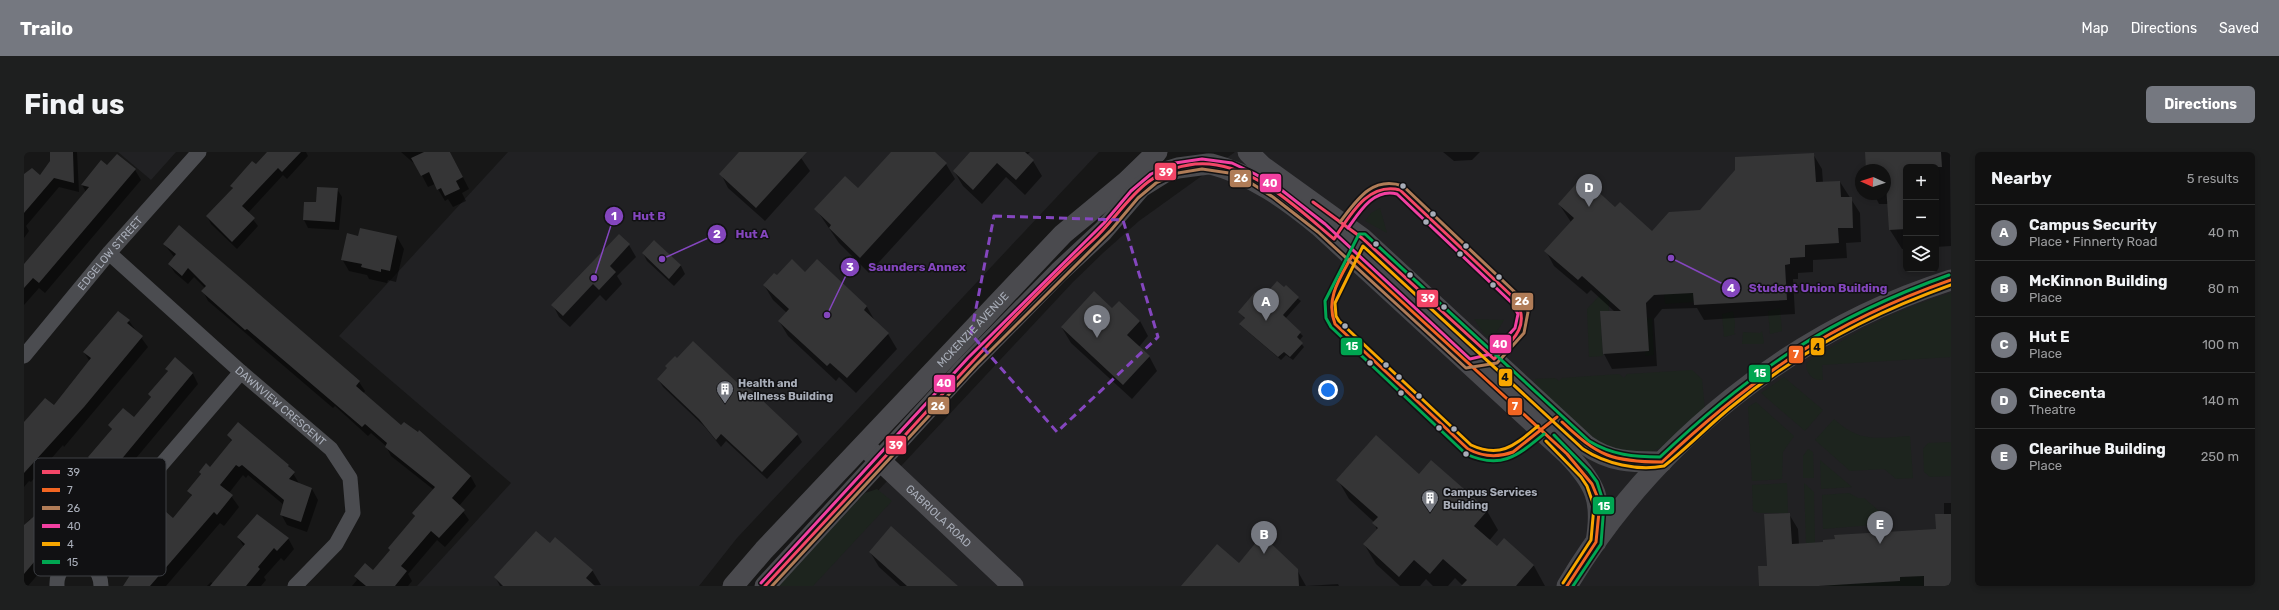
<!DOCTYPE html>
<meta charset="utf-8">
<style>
body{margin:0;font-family:Rubik,sans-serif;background:#1e1f1f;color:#f1f3f6}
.controls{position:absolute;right:12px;top:12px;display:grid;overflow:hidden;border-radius:6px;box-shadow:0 2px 6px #0003}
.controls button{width:36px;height:36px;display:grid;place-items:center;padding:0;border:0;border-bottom:1px solid #303131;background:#111;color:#f1f3f6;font:20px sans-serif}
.compass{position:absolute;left:1831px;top:12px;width:36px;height:36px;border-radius:50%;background:#111;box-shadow:0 2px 6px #0003;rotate:273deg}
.you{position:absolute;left:1304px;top:238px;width:14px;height:14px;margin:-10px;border:3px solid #fff;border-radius:50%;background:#1a73e8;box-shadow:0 0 0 6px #1a73e833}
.badge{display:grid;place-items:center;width:26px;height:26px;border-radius:50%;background:#757880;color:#fff;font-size:13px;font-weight:700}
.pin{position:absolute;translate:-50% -33px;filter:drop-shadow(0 1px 2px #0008)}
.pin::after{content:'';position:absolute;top:21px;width:14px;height:12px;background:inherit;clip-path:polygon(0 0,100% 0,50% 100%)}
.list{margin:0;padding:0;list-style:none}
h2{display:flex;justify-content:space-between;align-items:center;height:52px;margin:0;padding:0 16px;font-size:17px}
h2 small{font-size:13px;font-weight:400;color:#9c9d9f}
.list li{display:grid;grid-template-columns:26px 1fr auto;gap:12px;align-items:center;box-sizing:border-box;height:56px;padding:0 16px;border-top:1px solid #303131}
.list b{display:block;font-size:15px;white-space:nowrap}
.list p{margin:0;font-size:13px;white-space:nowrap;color:#9c9d9f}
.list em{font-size:13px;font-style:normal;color:#9c9d9f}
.icon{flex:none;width:22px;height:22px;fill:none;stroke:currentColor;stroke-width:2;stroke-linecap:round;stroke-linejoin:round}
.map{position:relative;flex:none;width:1927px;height:434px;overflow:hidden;border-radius:6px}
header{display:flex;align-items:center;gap:24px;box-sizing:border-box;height:56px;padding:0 20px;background:#757880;color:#fff}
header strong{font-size:19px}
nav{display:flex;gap:22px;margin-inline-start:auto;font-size:14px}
.intro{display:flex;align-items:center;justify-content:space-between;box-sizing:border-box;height:96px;padding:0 24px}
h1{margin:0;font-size:28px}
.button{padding:10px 18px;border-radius:6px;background:#757880;color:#fff;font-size:14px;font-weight:700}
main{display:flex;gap:24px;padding:0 24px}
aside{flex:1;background:#111;border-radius:6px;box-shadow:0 2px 6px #0003}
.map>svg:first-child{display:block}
</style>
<header>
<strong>Trailo</strong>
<nav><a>Map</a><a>Directions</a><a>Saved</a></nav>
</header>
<div class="intro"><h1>Find us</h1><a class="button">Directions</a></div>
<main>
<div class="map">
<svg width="1927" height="434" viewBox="0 0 1927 434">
<rect width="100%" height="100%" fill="#171717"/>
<path fill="#212123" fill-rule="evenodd" d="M94 0H152L127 28Z
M484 0H1075L713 386 675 434H393L487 331 315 184Z
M1211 0H1927V434H765L1049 130 1080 100 1115 69ZM1882 15H1912V117H1882ZM1837 18H1861V42H1837Z"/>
<path fill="#1d241e" d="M1356 56 1363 81 1341 69 1347 61Z
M1584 130 1585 159H1576L1579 204 1565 205 1563 157 1577 142Z
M1669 141 1670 150 1641 152 1640 142Z
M1927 141V205L1798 213 1799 228C1788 229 1782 221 1782 211 1826 182 1876 156 1927 141Z
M1756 156 1758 179 1746 182 1744 159Z
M1709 159 1711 171 1710 181 1712 182 1700 185 1698 162Z
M1623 166H1628L1630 203 1621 204V200L1625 199Z
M1450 167 1480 168 1472 181 1462 185Z
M1738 179 1740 191 1738 192H1718L1719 180 1736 181Z
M1668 218 1678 227 1681 258 1636 296 1626 300H1584L1504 231 1511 230V227L1531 226 1535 229 1538 226 1595 222 1600 226 1603 222Z
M1760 225 1799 258 1781 279 1737 241Z
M1732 250 1770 284 1759 300 1758 327 1728 329 1724 255Z
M1810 267C1836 291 1854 286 1886 284L1889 326 1872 327 1860 317 1826 319 1791 288Z
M1927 290V324L1906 325 1900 320 1899 297 1904 291Z
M1784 297 1789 300 1790 326H1779V304Z
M1796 308 1828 335 1797 337Z
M1763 331 1764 361H1735L1729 359 1728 333Z
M1780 331 1790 340 1791 391H1785V394L1782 391Z
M853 337 868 349 789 434H754L841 341Z
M1825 341 1834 346H1840L1861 364V372L1799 377 1798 343Z
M1886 422 1906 424 1899 425 1900 434H1794H1803V430L1814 433 1833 432V428L1855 430 1876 429V425H1886Z"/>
<path fill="#0007" d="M27 0H53L55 40 35 35 2 74 5 79 0 86V22L16 24 27 9Z
M244 0H282L284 4 263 27 259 23 224 61 234 74 213 97 187 72 183 64 209 37 207 34 232 14Z
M377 0H426L445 37 438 41 442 49 429 55 424 47 421 49 411 32 404 35 393 14Z
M716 0H773L786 19 741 69 704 36 697 22Z
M869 0H909L922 12 931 27 845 121 815 91 792 57 834 38Z
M948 0H1006L1003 3 1009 9 1018 24 1001 43 982 25 958 52 939 34 930 19Z
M1419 0H1456L1448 8 1430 9Z
M1842 0H1926L1927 94 1912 95V15H1882V97H1878L1866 78 1865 52H1855L1850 42H1861V18H1843Z
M1789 2 1798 17 1799 31 1816 30 1836 61 1837 90 1822 91 1823 106 1789 108V120L1774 121V127H1769L1771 162 1680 168 1673 156 1638 157 1630 167 1633 214 1588 217 1580 202 1591 160 1567 138 1563 142 1530 114 1522 99 1547 70 1535 52 1591 56 1628 80 1677 59Z
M83 15 111 18 117 28 21 141 15 136 0 153V113L62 40 58 33Z
M313 37 318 45 315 78 284 76 280 68 293 51Z
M155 74 335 230 341 239 339 242 378 275 394 282 395 280 447 325 452 334 435 354 445 368 421 395 413 388 384 422 388 429 384 434H328L333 428 331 424 350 420 391 365 389 361 410 338 367 304 362 294 347 281 344 284 311 254 309 256 184 149 179 139 181 136 170 125 164 132 151 121 145 112 151 106 140 92Z
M595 83 605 93 612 105 593 124 598 132 582 149 576 143 546 175 535 165 529 153Z
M335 85H373L380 97 372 130 364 128 363 131 345 127 343 123 325 119 318 107Z
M631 89 657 114 661 122 650 134 623 109 619 101Z
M793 109 843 155 851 169 864 182 873 197 832 241 815 225 812 229 764 184 755 169 763 161 749 148 740 133 753 125 781 121Z
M1260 136 1277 149 1261 167 1279 184 1275 189 1280 195 1269 208 1262 203 1257 208 1216 173 1221 167 1215 160Z
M1088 158 1116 169 1124 184 1115 195 1125 204 1133 219 1108 247 1047 191 1038 176Z
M94 160 105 169 124 195 40 295 39 293 7 330 5 329 0 335V272L31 255 66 210 60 200Z
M151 207 169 222 174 232 72 354 73 359 35 404 34 403 24 415 22 413 4 434H0V374L6 367 8 369 45 327 48 329 67 308 88 278 86 273 110 267 127 246 125 242 144 220 142 217Z
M644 217 720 238 773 282 778 290 743 327 702 289 697 295 681 275 639 235 634 227Z
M204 283 264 313 276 333 288 337 294 348 283 380 263 373 257 362 260 353 224 323 222 326 219 323 205 341 215 355 200 374 196 371 142 434H100L111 418 101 404 149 368 168 345 165 339 177 323 176 321 186 316 208 290Z
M1395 323 1463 359 1474 378 1465 389 1473 396 1480 388 1510 414 1521 434H1439L1431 426 1424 434H1409L1402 427 1396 434H1376L1352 412 1340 392 1353 378 1350 370 1325 347 1314 328Z
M1920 351H1927V434H1736L1765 362 1774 377 1775 392 1801 391 1913 378 1920 363Z
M214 385 264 386 270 397 260 409 257 406 240 425 242 428 237 434H183L187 430 189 432 220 395Z
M526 393 568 418 577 433 476 434 471 425Z
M846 400 933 434H876L855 415Z
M1215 412 1273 418 1282 434 1314 432 1315 434H1158Z"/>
<path fill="#353536" d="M26 0H49L50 31 30 26 0 61V22L8 16 16 23 26 9Z
M243 0H277L258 20 254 16 218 54 231 66 208 90 182 64 209 36 206 34 228 9 232 12Z
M400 0H426L439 25 432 29 436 37 421 44 417 36 413 38 405 20 397 24 387 6Z
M715 0H783L732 56 695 22Z
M867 0H911L923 11 836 106 805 76 807 73 790 57 821 24 834 36Z
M946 0H1001L1010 8 992 28 973 11 949 38 929 19Z
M1841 0H1917L1918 15H1882V77L1865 78 1861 18H1842Z
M1790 1 1792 30 1816 29 1817 45H1828L1829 76H1814L1815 91 1781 93V105L1766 106V112L1761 113 1763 148 1670 153 1669 141 1630 143 1622 151 1625 199 1579 202 1576 159H1597L1558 124 1554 128 1520 99 1550 66 1534 52 1558 25 1591 55 1596 50 1628 79 1645 60 1676 58 1711 18V5Z
M93 2 112 17 15 131 9 126 0 136V112L65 35 57 33 77 8 83 13Z
M293 35 314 36 311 70 279 68 280 50H292Z
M155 73 336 229 332 234 377 273 380 270 394 280 395 278 447 324 428 346 441 358 415 386 407 379 377 414 383 419 371 434H342L330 424 341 411 349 418 366 398 364 396 391 364 388 361 411 335 361 295 363 291 341 272 338 275 223 177 221 178 177 139 182 134 164 116 158 124 144 112 152 102 139 92Z
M336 76 373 84 366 119 357 117V120L337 115 338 112 317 108 323 81 334 84Z
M595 82 606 92 586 114 592 120 575 138 569 132 539 164 527 153Z
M630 88 657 113 645 127 618 101Z
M768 107 781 120 793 107 843 154 840 158 865 181 823 226 806 211 803 214 754 169 765 157 739 133 750 121 753 123Z
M1253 129 1260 135 1262 133 1275 145 1259 163 1277 180 1273 185 1279 191 1266 205 1260 200 1254 205 1215 172 1221 166 1214 160 1231 140 1238 146Z
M1070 139 1088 156 1095 149 1116 169 1103 183 1126 204 1099 233 1037 175Z
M94 159 106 168 103 171 119 184 60 255 0 321V270L21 246 30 253 67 206 59 200Z
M669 189 720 237 723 234 774 282 738 320 697 282 692 288 675 267 633 227 643 216 641 214 651 204 653 206Z
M151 205 169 221 67 344V349L47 374 29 395 28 393 18 405 16 403 0 422V373L23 353 45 326 48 328 66 307 64 305 88 277 84 273 99 256 110 265 127 245 124 242 144 219 141 217Z
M214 270 265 313 264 314 271 320 265 327 288 336 277 370 256 363 260 348 218 313 215 315 212 313 196 333 209 343 193 363 190 360 126 434H99L112 414 100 404 141 359 149 366 168 343 163 339 177 322 175 320 182 311 186 315 208 288 203 283Z
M1352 283 1395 322 1407 308 1464 358 1450 374 1473 394 1480 386 1510 413 1492 434H1437L1443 428 1419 407 1406 422 1390 408 1375 425 1339 392 1354 376 1348 371 1354 365 1312 328Z
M1766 361 1768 392 1799 390V388L1811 387 1810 383 1912 377 1911 362H1927V434H1900V424L1876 425V429L1794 434H1735L1734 414H1743L1740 362Z
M233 362 265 386 253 399 250 396 234 415 236 417 222 434H186L221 392 213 385Z
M867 374 934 434H883L845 400Z
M512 379 526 391 531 385 569 418 562 426 571 434H479L470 425Z
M1238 383 1274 417 1275 434H1157L1193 392 1215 411Z"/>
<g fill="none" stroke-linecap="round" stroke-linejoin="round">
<g stroke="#4b4c50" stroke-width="15">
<path id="s1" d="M85 101 217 220 307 297 326 326 329 361 312 392 271 434"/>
<path id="s2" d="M0 204 85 101 175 0"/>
<path d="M62 411 70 391 217 220"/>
<path d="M33 434C31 404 76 400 77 434"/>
</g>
<g stroke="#4a4a4e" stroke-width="21">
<path d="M1224 0 1238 14 1338 86 1562 293C1587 311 1610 310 1638 310"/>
<path d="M1187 12C1229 23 1262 47 1295 74L1543 302C1572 332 1579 348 1572 390"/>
<path id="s3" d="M847 300 989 434"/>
<path id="s4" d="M709 434 740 398 1039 82 1103 29 1133 0"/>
<path d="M741 434 940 217 1035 120 1079 79 1117 35 1141 20 1154 16 1184 12"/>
<path d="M1543 434C1628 291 1769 178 1927 128"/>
</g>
<g stroke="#111113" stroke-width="6">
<path id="bus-1" d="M1289 50 1338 86 1470 207
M1310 87C1326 64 1343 30 1376 38L1492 148C1507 175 1488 189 1470 207
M741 434C788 383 836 332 883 281 943 215 1003 149 1068 89 1088 71 1103 46 1124 30 1137 20 1154 14 1171 12 1224 7 1272 55 1310 87"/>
</g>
<g stroke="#111113" stroke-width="6">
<path id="bus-2" d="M1328 104 1543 302 1568 332 1573 344 1575 360 1572 390 1543 434
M1328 104C1316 126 1301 147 1311 172L1444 297C1459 305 1473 306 1489 300L1533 265
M1538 270C1574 304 1588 310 1638 310
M1638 310C1729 224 1808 170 1927 128"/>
</g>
<g stroke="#111113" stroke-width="6">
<path id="bus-3" d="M748 434 952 213 1087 78 1114 46 1132 31 1154 21 1178 17 1205 21 1227 31 1249 45 1294 80 1442 216 1473 211 1500 181 1504 160 1496 145 1379 34C1348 23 1332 49 1316 70"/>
</g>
<g stroke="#111113" stroke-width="6">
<path id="bus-4" d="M737 431 944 206 1080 71 1107 39 1127 22 1151 11 1178 7 1208 11 1231 22 1255 36 1301 72 1446 207 1467 202 1491 176 1494 162 1488 151 1373 42C1350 36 1336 59 1324 76"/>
</g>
<g stroke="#111113" stroke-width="6">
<path id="bus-5" d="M1514 274C1491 293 1477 307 1447 293L1315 169 1312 164 1311 151 1339 94 1559 297C1582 312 1613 319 1640 314 1663 296 1683 275 1706 256 1772 201 1846 162 1927 133
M1522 289 1557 325 1563 334 1570 354 1567 388 1539 431"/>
</g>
<g stroke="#111113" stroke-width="6">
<path id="bus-6" d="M1520 282C1493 304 1477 318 1442 302L1307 175 1302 166 1301 149 1335 82H1341L1565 289C1588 303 1610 305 1636 305 1727 219 1807 165 1925 123
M1530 283 1565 319 1573 330 1580 352 1577 392 1549 434"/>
</g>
<use href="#bus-1" stroke="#f34667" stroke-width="3"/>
<use href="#bus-2" stroke="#f26522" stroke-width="3"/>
<use href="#bus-3" stroke="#b07c57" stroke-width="3"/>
<use href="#bus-4" stroke="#f240a1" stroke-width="3"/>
<use href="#bus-5" stroke="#f7a600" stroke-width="3"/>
<use href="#bus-6" stroke="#00a651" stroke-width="3"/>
</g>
<path fill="none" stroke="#8446be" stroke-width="3" stroke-dasharray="8 5" stroke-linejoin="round" d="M970 64 1099 68 1134 185 1033 280 947 182Z"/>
<defs>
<g id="building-pin" transform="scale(0.9)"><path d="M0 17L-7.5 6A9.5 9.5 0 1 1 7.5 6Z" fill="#757880" stroke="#111113"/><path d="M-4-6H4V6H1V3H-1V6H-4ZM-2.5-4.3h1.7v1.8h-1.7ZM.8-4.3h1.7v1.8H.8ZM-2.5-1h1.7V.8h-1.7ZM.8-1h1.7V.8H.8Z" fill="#fff"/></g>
</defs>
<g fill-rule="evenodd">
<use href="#building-pin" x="701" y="237"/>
<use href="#building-pin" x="1406" y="346"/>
</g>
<g fill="#a8adb8" stroke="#111113" stroke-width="1.5">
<circle cx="1379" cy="34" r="3.5"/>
<circle cx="1409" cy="62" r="3.5"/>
<circle cx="1402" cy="70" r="3.5"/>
<circle cx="1352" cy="92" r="3.5"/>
<circle cx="1442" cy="94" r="3.5"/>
<circle cx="1436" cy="102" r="3.5"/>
<circle cx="1386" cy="123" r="3.5"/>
<circle cx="1475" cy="125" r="3.5"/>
<circle cx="1469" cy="133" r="3.5"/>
<circle cx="1420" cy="155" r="3.5"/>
<circle cx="1321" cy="174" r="3.5"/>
<circle cx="1346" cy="211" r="3.5"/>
<circle cx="1362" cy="213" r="3.5"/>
<circle cx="1375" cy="225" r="3.5"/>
<circle cx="1377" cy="241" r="3.5"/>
<circle cx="1395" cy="244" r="3.5"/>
<circle cx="1415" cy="276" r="3.5"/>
<circle cx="1430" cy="277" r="3.5"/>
<circle cx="1442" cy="302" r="3.5"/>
</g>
<g text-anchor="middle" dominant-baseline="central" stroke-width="3" stroke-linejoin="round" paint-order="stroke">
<g font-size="11" fill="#a8adb8" stroke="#111113">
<text stroke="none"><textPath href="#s2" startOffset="134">EDGELOW STREET</textPath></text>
<text stroke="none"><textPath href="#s4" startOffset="351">MCKENZIE AVENUE</textPath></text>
<text stroke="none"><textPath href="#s1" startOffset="230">DAWNVIEW CRESCENT</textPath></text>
<text stroke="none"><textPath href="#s3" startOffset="93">GABRIOLA ROAD</textPath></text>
</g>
<g font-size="11" font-weight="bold" fill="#a8adb8" stroke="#111113" text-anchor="start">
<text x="714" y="231">Health and<tspan x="714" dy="13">Wellness Building</tspan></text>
<text x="1419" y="340">Campus Services<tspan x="1419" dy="13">Building</tspan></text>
</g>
</g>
<rect x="10" y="306" width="132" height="118" rx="6" fill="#111113" stroke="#3e4045" stroke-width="1"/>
<rect x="18" y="318" width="18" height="4" fill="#f34667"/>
<rect x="18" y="336" width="18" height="4" fill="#f26522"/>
<rect x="18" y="354" width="18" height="4" fill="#b07c57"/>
<rect x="18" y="372" width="18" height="4" fill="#f240a1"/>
<rect x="18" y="390" width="18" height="4" fill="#f7a600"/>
<rect x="18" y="408" width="18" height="4" fill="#00a651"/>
<g font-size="11" fill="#a8adb8">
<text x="43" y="324">39</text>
<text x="43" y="342">7</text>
<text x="43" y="360">26</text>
<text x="43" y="378">40</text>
<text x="43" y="396">4</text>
<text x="43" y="414">15</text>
</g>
<path fill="none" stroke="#8446be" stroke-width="1.5" d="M570 126L590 64M638 107L693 82M803 163L826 115M1647 106L1707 136"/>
<g fill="#8446be" stroke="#111113" stroke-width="1.5">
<circle cx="570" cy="126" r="4"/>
<circle cx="638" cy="107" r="4"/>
<circle cx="803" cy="163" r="4"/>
<circle cx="1647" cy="106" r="4"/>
<circle cx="590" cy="64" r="10"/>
<circle cx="693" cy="82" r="10"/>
<circle cx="826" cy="115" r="10"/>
<circle cx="1707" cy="136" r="10"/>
</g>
<g font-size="12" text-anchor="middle" font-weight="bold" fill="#fff">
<text x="590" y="68">1</text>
<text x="693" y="86">2</text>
<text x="826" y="119">3</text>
<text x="1707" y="140">4</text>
</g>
<g font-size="12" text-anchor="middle" font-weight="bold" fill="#8446be" stroke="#111113" stroke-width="3" stroke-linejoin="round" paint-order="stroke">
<text x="625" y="68">Hut B</text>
<text x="728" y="86">Hut A</text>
<text x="893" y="119">Saunders Annex</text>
<text x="1794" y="140">Student Union Building</text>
</g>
<g stroke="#111113" stroke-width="1.5">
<rect x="1130" y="10" width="23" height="19" rx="4" fill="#f34667"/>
<rect x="1205" y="17" width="23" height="19" rx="4" fill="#b07c57"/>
<rect x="1235" y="21" width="23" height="20" rx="4" fill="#f240a1"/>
<rect x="1392" y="137" width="23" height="19" rx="4" fill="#f34667"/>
<rect x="1487" y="140" width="23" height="19" rx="4" fill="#b07c57"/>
<rect x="1465" y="182" width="23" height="20" rx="4" fill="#f240a1"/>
<rect x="1316" y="185" width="23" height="19" rx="4" fill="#00a651"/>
<rect x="1786" y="185" width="15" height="19" rx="4" fill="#f7a600"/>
<rect x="1764" y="193" width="16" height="19" rx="4" fill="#f26522"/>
<rect x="1724" y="212" width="23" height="19" rx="4" fill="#00a651"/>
<rect x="1474" y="216" width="15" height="19" rx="4" fill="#f7a600"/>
<rect x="909" y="222" width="23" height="19" rx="4" fill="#f240a1"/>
<rect x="903" y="244" width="23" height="19" rx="4" fill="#b07c57"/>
<rect x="1483" y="245" width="16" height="19" rx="4" fill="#f26522"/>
<rect x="861" y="283" width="22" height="20" rx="4" fill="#f34667"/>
<rect x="1568" y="344" width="23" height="19" rx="4" fill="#00a651"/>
</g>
<g font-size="11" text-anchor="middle" font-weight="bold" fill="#fff">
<text x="1142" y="24">39</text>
<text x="1217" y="30">26</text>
<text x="1246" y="35">40</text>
<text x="1404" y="150">39</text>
<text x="1498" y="153">26</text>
<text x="1476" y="196">40</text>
<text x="1328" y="198">15</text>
<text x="1772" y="206">7</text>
<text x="1736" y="225">15</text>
<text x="920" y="235">40</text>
<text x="914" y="258">26</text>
<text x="1491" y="258">7</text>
<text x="872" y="297">39</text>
<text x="1580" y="358">15</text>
</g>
<g font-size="11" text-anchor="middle" font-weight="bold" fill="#111">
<text x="1793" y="199">4</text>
<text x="1481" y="229">4</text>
</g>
</svg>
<div class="controls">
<button>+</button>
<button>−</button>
<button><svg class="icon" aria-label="layers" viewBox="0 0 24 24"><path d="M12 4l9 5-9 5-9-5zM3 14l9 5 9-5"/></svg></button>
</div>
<svg class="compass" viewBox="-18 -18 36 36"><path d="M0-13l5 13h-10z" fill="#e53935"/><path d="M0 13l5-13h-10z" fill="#9c9d9f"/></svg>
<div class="you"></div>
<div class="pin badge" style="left:1242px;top:169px">A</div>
<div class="pin badge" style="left:1240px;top:402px">B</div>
<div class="pin badge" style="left:1073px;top:186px">C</div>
<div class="pin badge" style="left:1565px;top:55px">D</div>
<div class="pin badge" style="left:1856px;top:392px">E</div>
</div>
<aside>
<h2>Nearby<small>5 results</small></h2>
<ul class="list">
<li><span class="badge">A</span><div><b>Campus Security</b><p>Place · Finnerty Road</p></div><em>40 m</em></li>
<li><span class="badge">B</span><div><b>McKinnon Building</b><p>Place</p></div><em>80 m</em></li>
<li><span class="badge">C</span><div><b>Hut E</b><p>Place</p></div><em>100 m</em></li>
<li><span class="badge">D</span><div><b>Cinecenta</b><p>Theatre</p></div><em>140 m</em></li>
<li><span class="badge">E</span><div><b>Clearihue Building</b><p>Place</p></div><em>250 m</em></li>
</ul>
</aside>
</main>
